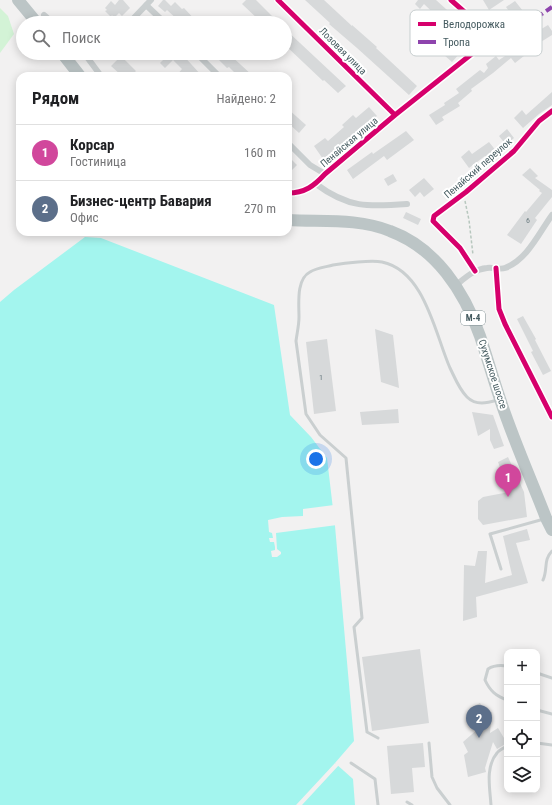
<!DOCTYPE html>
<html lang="ru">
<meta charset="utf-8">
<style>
body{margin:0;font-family:"Roboto Condensed",sans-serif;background:#f6f6f6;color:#202124}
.controls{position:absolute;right:12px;bottom:12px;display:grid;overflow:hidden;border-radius:8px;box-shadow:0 2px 10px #0003}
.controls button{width:36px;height:36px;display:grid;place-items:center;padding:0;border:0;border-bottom:1px solid #e0e0e0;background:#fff;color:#202124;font:20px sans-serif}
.you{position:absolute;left:316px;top:459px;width:14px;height:14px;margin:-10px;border:3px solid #fff;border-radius:50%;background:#1a73e8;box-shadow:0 0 0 6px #1a73e833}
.badge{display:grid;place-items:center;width:26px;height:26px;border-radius:50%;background:#829093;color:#fff;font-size:13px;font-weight:700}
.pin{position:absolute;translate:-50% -33px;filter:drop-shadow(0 1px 2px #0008)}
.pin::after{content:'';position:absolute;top:21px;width:14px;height:12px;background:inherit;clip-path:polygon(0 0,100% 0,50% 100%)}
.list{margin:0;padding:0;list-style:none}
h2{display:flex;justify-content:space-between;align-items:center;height:52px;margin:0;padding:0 16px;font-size:17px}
h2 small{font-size:13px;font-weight:400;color:#757577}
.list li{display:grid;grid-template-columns:26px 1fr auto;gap:12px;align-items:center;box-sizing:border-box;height:56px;padding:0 16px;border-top:1px solid #e0e0e0}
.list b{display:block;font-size:15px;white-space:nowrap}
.list p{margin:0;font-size:13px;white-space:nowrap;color:#757577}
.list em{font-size:13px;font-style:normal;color:#757577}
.icon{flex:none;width:22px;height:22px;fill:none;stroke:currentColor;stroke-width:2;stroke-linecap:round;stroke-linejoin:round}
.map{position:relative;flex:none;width:552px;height:805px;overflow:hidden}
.search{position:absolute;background:#fff;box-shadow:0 2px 10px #0003;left:16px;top:16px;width:276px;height:44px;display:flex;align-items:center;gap:10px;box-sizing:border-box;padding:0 14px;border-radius:22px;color:#757577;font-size:15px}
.panel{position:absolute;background:#fff;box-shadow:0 2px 10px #0003;left:16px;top:72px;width:276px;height:164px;border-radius:12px}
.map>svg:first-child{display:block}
</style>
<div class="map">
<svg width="552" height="805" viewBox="0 0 552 805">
<rect width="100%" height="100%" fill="#f2f1f1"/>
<path fill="#d3f3d6" d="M0 8 8 16 14 34 0 53Z"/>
<path fill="#a3f5ee" d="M85 237 101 238 274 305 290 415 311 437 327 458 335 526 354 741 335 763 353 779 355 805H0V302L14 290Z"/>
<path fill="#f2f1f1" d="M334 505 337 525 276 533 277 549 281 552V554L277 557H272L271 551 275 550V547L274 542H270L269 538H273L272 533 269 532 268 520 282 517 303 516V509Z
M335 763 339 765 302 805H296Z"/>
<path fill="#d7d9da" d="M119 0H123L130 8 122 16 119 13 114 18 112 15 111 17 105 11 107 10 105 8 111 1 115 5Z
M163 0H165L171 6 165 12 158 6Z
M246 0H256L274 18 270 23H262L242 4Z
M305 0H324L352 26V25L377 47 376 48 417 86 409 95 357 48 329 24 330 23Z
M418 0H436L456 18 448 27 424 4 420 9 415 4Z
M483 0H504L489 10Z
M515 1 523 11 514 18 506 7Z
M175 2 182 9 184 8 198 23H181L167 10Z
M548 25 552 31V35L536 45 538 49 530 54 529 52 515 63 511 58 493 73 471 89 472 91 458 103 460 106 442 117 444 120 436 125 429 115 445 105 444 103 459 93 456 89 480 70 484 73 488 68 486 64 496 56 499 60 540 33 538 31Z
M285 29 346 86 338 93 324 80 323 81 285 45Z
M453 45 461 52 452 62 444 55Z
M166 53H181L202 76H176L182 69 173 60 165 68 160 63 168 55Z
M212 53H228L253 76H238L229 67 227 68Z
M121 56 136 71 131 76H122L111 66Z
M552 92V105L539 114 523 128 514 118 522 110 526 115Z
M369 107 377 116 340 147 323 159 314 146 325 138 328 141 344 127 342 125 353 115 356 118Z
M288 109 306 125 299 133 288 123Z
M507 129 514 138 506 145 499 136Z
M406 131 414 140 387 160 384 156 353 179 347 170 372 152 373 154Z
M489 142 497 152 488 159 485 156 469 168 461 157 469 150 472 154Z
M288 156 297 165 288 174Z
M530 168 538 176 535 178 552 190V197L535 218 537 220 521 244 507 235 525 211 526 212 542 193 539 191 540 190 522 175Z
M393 174 397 181 388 186 384 179Z
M424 178 434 189 424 197 420 192 415 197 409 190Z
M406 212 421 219 418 225 403 218Z
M523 316 536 339 535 340 551 371 543 375 531 352 533 351 517 319Z
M375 329 393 335 399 388 381 382Z
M327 339 336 411 314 414 306 342Z
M398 409 399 423 362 425 360 412Z
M472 412 493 415 504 446 494 449 490 440V429L478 436Z
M508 457 524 492 527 517 483 525 478 519V501L483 497 509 492 498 462Z
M527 529 530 540 516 543 528 583 476 597 477 617 463 621 464 565 475 566 478 551H487L485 583 512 575 503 536Z
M420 649 429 723 372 731 362 657Z
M480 703 486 713 492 712 490 733 498 728 507 743 497 749 493 742 485 768 486 772 468 777 464 755 468 752 463 742 479 728 472 719 470 708Z
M423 743 425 767 412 768 414 792 391 794 387 746Z"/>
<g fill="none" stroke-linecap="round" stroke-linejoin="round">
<path stroke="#b7c7be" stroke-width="1.5" stroke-dasharray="3 2" stroke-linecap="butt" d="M465 201 469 220 473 255"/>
<path stroke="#cacfd0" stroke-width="3" d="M501 569 490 534 544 519
M543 580C548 570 543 560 552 551
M507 666C500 665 494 665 488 669L485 680C490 691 496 696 507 700
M537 673 552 678
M537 710 552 714
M378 738 367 732 354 627 362 618 346 458 320 435 306 414 296 341C297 333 299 325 299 317 299 304 296 279 310 272 316 268 326 267 333 265 345 263 371 260 382 262 425 271 435 334 450 368 455 378 459 389 467 397 476 406 487 403 498 400
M429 743 432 777 437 788 450 805
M537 743 552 745
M351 763 375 779 378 805
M407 802 412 805
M491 805C490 789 485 767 497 753 499 750 504 748 507 746"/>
<path stroke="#cacfd0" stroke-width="6" d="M278 0 395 115
M146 5 165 23
M44 15 53 23
M129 23 151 0
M84 53 101 76
M196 53 219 76
M65 56 77 53
M288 143 310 165 325 174
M316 184C348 208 368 207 407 204
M288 193C305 193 314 186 325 174L395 115 493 37 451 0
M496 268 499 309 505 324 552 417
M475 271 460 248 433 221 434 216 466 192 514 151 539 121 552 111
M455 286C465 278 474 269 487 268 493 267 500 270 505 268 527 260 539 233 552 215"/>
<path stroke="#bcc5c6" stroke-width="12" d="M18 0 37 23
M62 53 80 76
M288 220C322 222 358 218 390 231 436 248 464 291 480 336 487 357 493 378 500 399 513 439 531 479 546 518L552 530"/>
<path stroke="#8e44ad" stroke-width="4" stroke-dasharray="8 4" stroke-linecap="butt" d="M493 37 517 31 552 7"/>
<g stroke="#fff" stroke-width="8">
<path id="cycleway" d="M278 0 395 115
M288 193C305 193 314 186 325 174L395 115 493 37 451 0
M496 268 499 309 505 324 552 417
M475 271 460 248 433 221 434 216 466 192 514 151 539 121 552 111"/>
</g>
<use href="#cycleway" stroke="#d6006c" stroke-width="5"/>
</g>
<g text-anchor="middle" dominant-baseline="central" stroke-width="4" stroke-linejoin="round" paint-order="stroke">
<g font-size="8" fill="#6b7c80">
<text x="528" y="220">6</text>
<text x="321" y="377">1</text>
</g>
<rect fill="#fff" stroke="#7d8c90" stroke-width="1" x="461" y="311" width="24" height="14" rx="3"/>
<g font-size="9" font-weight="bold" fill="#455b60">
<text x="473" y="318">М-4</text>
</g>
<g font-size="10" fill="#455b60" stroke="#fff">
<text transform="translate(343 51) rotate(45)">Лозовая улица</text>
<text transform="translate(349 142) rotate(-40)">Пенайская улица</text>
<text transform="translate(478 168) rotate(-41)">Пенайский переулок</text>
<text transform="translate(493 374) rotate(72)">Сухумское шоссе</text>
</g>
</g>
<rect x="410" y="10" width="132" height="46" rx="6" fill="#fff" stroke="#c7cecf" stroke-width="1"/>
<rect x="418" y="22" width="18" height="4" fill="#d6006c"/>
<rect x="418" y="40" width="18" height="4" fill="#8e44ad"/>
<g font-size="11" fill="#455b60">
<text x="443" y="28">Велодорожка</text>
<text x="443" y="46">Тропа</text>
</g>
</svg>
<div class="controls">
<button>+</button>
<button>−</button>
<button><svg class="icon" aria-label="locate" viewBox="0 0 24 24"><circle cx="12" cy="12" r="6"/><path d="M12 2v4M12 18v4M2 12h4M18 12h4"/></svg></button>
<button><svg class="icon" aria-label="layers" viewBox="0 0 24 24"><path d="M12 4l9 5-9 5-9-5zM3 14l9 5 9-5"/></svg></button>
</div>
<div class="you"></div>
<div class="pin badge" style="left:508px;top:497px;background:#d1479c">1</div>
<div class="pin badge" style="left:479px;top:738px;background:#5c6f8a">2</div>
<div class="search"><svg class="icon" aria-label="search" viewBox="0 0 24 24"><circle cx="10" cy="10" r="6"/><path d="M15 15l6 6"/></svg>Поиск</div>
<section class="panel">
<h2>Рядом<small>Найдено: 2</small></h2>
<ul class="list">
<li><span class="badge" style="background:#d1479c">1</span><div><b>Корсар</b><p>Гостиница</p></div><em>160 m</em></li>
<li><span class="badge" style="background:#5c6f8a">2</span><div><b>Бизнес-центр Бавария</b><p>Офис</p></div><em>270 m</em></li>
</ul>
</section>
</div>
